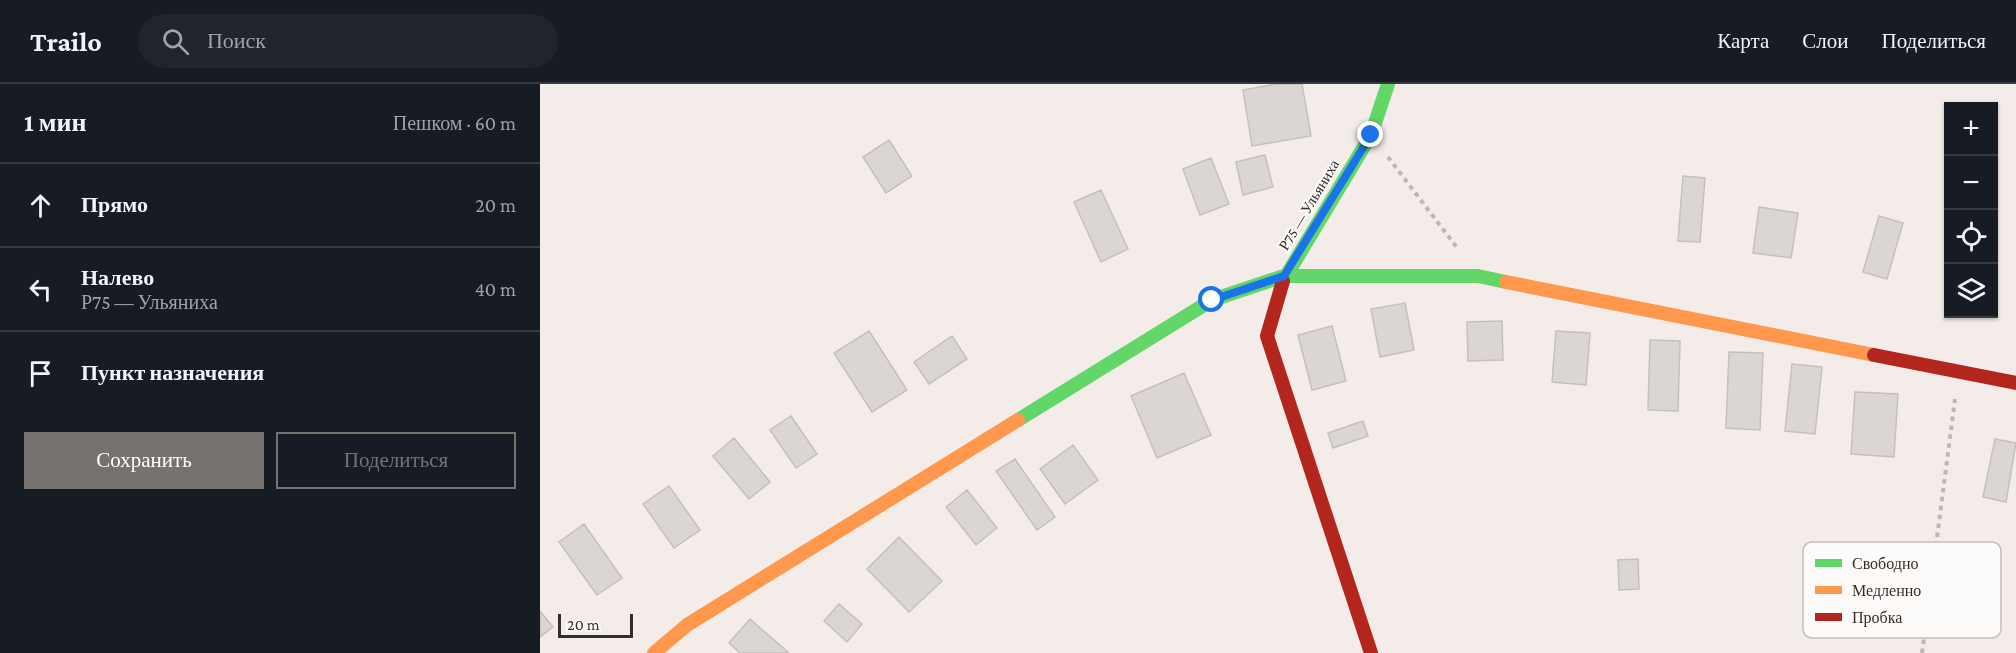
<!DOCTYPE html>
<html lang="ru">
<meta charset="utf-8">
<style>
body{margin:0;font-family:"Crimson Pro",serif;background:#20242c;color:#f1f3f6}
.controls{position:absolute;right:18px;top:18px;display:grid;overflow:hidden;border-radius:0px;box-shadow:0 2px 4px #0004}
.controls button{width:54px;height:54px;display:grid;place-items:center;padding:0;border:0;border-bottom:2px solid #363941;background:#171b24;color:#f1f3f6;font:30px sans-serif}
.scale{position:absolute;left:18px;bottom:15px;width:75px;box-sizing:border-box;padding-left:6px;border:3px solid #342f2d;border-top:0;font-size:16px;line-height:21px;white-space:nowrap;color:#342f2d;-webkit-text-stroke:4px #fdfbf9;paint-order:stroke}
.stop{position:absolute;width:18px;height:18px;margin:-14px;border:4px solid #1a73e8;border-radius:50%;background:#fff}
.stop.end{background:#1a73e8;border-color:#fff;box-shadow:0 2px 6px #0008}
.list{margin:0;padding:0;list-style:none}
h2{display:flex;justify-content:space-between;align-items:center;height:78px;margin:0;padding:0 24px;font-size:26px}
h2 small{font-size:20px;font-weight:400;color:#9ea1a6}
.list li{display:grid;grid-template-columns:39px 1fr auto;gap:18px;align-items:center;box-sizing:border-box;height:84px;padding:0 24px;border-top:2px solid #363941}
.list b{display:block;font-size:22px;white-space:nowrap}
.list p{margin:0;font-size:20px;white-space:nowrap;color:#9ea1a6}
.list em{font-size:20px;font-style:normal;color:#9ea1a6}
.actions{display:flex;gap:12px;padding:18px 24px}
.actions a{flex:1;padding:14px 0;border:2px solid #77716f;border-radius:0px;text-align:center;font-size:21px;color:#77716f}
.actions .main{background:#77716f;color:#fff}
.icon{flex:none;width:33px;height:33px;fill:none;stroke:currentColor;stroke-width:2;stroke-linecap:round;stroke-linejoin:round}
.map{position:relative;flex:none;width:1476px;height:569px;overflow:hidden}
header{display:flex;align-items:center;gap:36px;box-sizing:border-box;height:84px;padding:0 30px;background:#171b24;border-bottom:2px solid #363941}
header strong{font-size:28px}
nav{display:flex;gap:33px;margin-inline-start:auto;font-size:21px}
.search{width:420px;height:54px;background:#20242c;display:flex;align-items:center;gap:15px;box-sizing:border-box;padding:0 21px;border-radius:33px;color:#9ea1a6;font-size:22px}
main{display:flex}
aside{flex:1;background:#171b24}
.map>svg:first-child{display:block}
</style>
<header>
<strong>Trailo</strong>
<div class="search"><svg class="icon" aria-label="search" viewBox="0 0 24 24"><circle cx="10" cy="10" r="6"/><path d="M15 15l6 6"/></svg>Поиск</div>
<nav><a>Карта</a><a>Слои</a><a>Поделиться</a></nav>
</header>
<main>
<aside>
<h2>1 мин<small>Пешком · 60 m</small></h2>
<ul class="list">
<li><svg class="icon" aria-label="ahead" viewBox="0 0 24 24"><path d="M12 20V5M6 11l6-6 6 6"/></svg><div><b>Прямо</b></div><em>20 m</em></li>
<li><svg class="icon" aria-label="left" viewBox="0 0 24 24"><path d="M17 20v-9H6M10 6l-5 5 5 5"/></svg><div><b>Налево</b><p>Р75 — Ульяниха</p></div><em>40 m</em></li>
<li><svg class="icon" aria-label="arrive" viewBox="0 0 24 24"><path d="M6 21V4h12l-3 4 3 4H6"/></svg><div><b>Пункт назначения</b></div></li>
</ul>
<div class="actions"><a class="main">Сохранить</a><a>Поделиться</a></div>
</aside>
<div class="map">
<svg width="1476" height="569" viewBox="0 0 1476 569">
<rect width="100%" height="100%" fill="#f4ece9"/>
<path fill="#dbd6d3" stroke="#c5c0bd" stroke-width="1.5" d="M736 0H762L771 52 712 62 703 6Z
M349 56 372 92 346 109 323 73Z
M725 71 733 103 703 111 696 78Z
M671 74 689 120 660 131 643 85Z
M1143 92 1165 94 1160 158 1138 157Z
M561 106 588 165 561 178 534 118Z
M1219 123 1258 129 1251 174 1213 169Z
M1339 132 1363 139 1347 195 1323 188Z
M865 219 874 266 840 273 831 225Z
M962 237 963 276 928 277 927 238Z
M792 242 806 297 772 306 758 251Z
M329 247 367 306 332 328 294 269Z
M1016 247 1050 249 1046 301 1012 298Z
M412 252 427 275 389 300 374 278Z
M1110 256 1140 257 1138 327 1108 326Z
M1189 268 1223 269 1220 346 1186 344Z
M1252 280 1282 283 1275 350 1245 347Z
M644 289 671 351 617 374 591 312Z
M1315 308 1358 310 1354 373 1311 370Z
M251 332 277 370 256 384 230 346Z
M823 337 828 352 793 364 788 349Z
M194 354 230 398 209 415 173 372Z
M1455 355 1476 359 1466 418 1443 413Z
M533 361 558 396 525 420 500 385Z
M475 375 515 433 497 446 456 387Z
M129 402 160 446 134 464 103 420Z
M427 406 457 444 436 461 406 423Z
M44 440 82 494 57 511 19 458Z
M359 453 402 497 369 528 327 485Z
M1098 475 1099 505 1079 506 1078 476Z
M299 520 322 540 307 558 284 537Z
M0 527 13 543 0 553Z
M210 535 249 569H200L189 559Z"/>
<g fill="none" stroke-linecap="round" stroke-linejoin="round">
<path stroke="#c1b5b3" stroke-width="4" stroke-dasharray="4.5 4.5" stroke-linecap="butt" d="M848 73 918 165
M1382 569 1415 315"/>
<path stroke="#63d668" stroke-width="14" d="M743 197 831 51 848 0
M478 336 672 216 744 192H938L966 198"/>
<path stroke="#ff974d" stroke-width="14" d="M966 198 1334 271
M114 569 147 541 478 336"/>
<path stroke="#b3261e" stroke-width="14" d="M743 197 727 252 831 569
M1334 271 1476 299"/>
</g>
<g fill="none" stroke-linecap="round" stroke-linejoin="round">
<path stroke="#1a73e8" stroke-width="8" d="M672 216 744 192 831 51"/>
</g>
<g text-anchor="middle" dominant-baseline="central" stroke-width="4.5" stroke-linejoin="round" paint-order="stroke">
<g font-size="15" fill="#342f2d" stroke="#fdfbf9">
<text transform="translate(769 121) rotate(-59)">Р75 — Ульяниха</text>
</g>
</g>
<rect x="1263" y="458" width="198" height="96" rx="9" fill="#fdfbf9" stroke="#c1bebc" stroke-width="1.5"/>
<rect x="1275" y="475" width="27" height="8" fill="#63d668"/>
<rect x="1275" y="502" width="27" height="8" fill="#ff974d"/>
<rect x="1275" y="529" width="27" height="8" fill="#b3261e"/>
<g font-size="16" fill="#342f2d">
<text x="1312" y="485">Свободно</text>
<text x="1312" y="512">Медленно</text>
<text x="1312" y="539">Пробка</text>
</g>
</svg>
<div class="controls">
<button>+</button>
<button>−</button>
<button><svg class="icon" aria-label="locate" viewBox="0 0 24 24"><circle cx="12" cy="12" r="6"/><path d="M12 2v4M12 18v4M2 12h4M18 12h4"/></svg></button>
<button><svg class="icon" aria-label="layers" viewBox="0 0 24 24"><path d="M12 4l9 5-9 5-9-5zM3 14l9 5 9-5"/></svg></button>
</div>
<div class="scale">20 m</div>
<div class="stop" style="left:672px;top:216px"></div>
<div class="stop end" style="left:831px;top:51px"></div>
</div>
</main>
